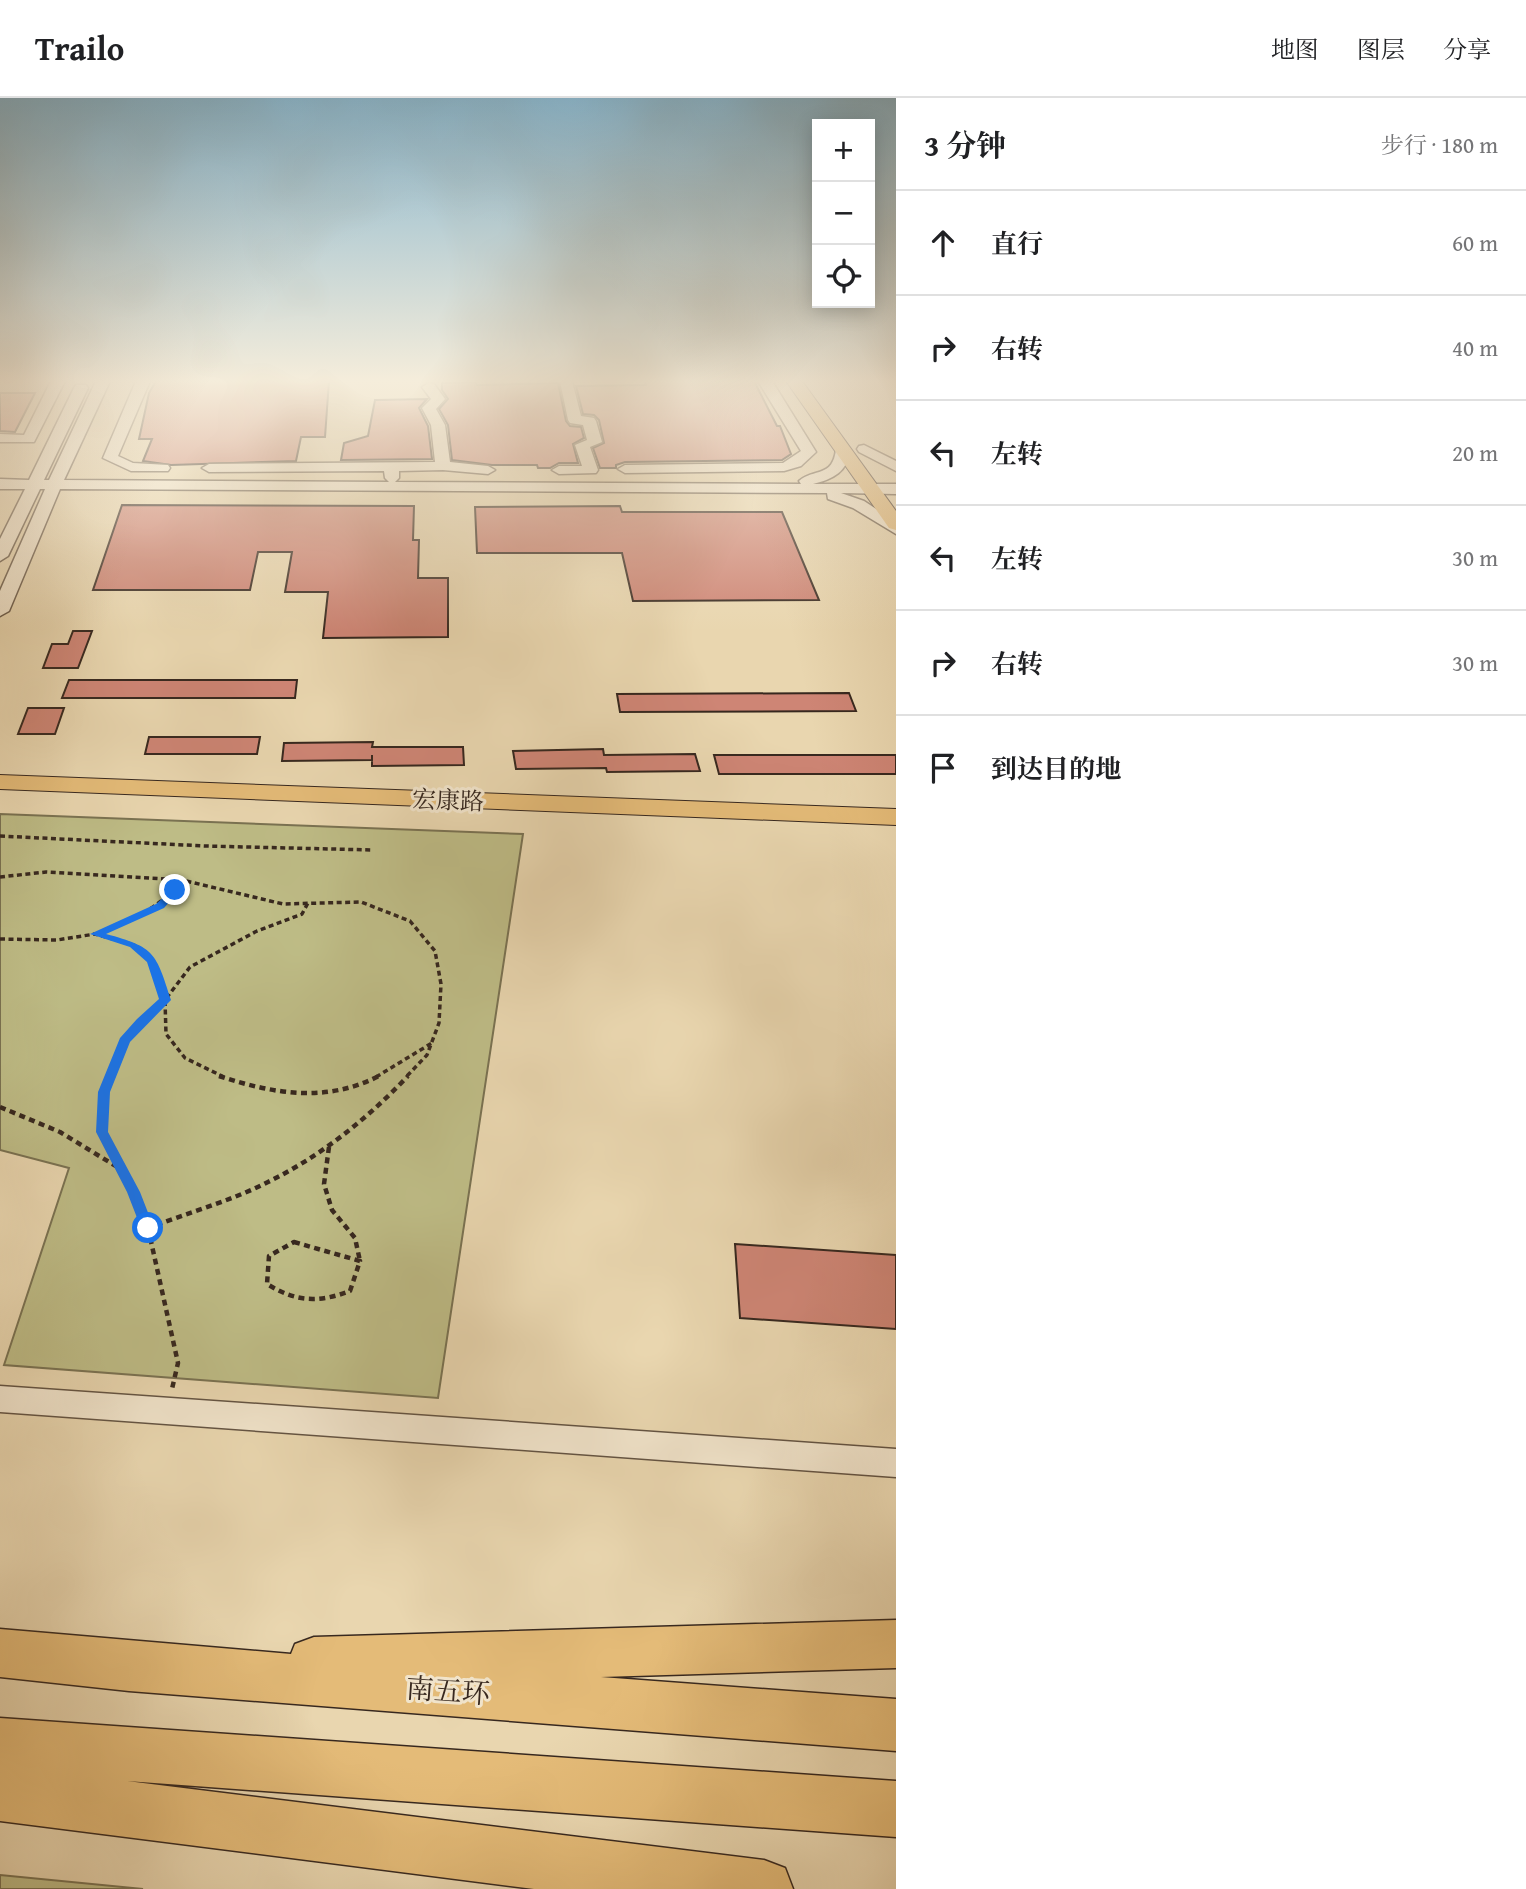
<!DOCTYPE html>
<html lang="zh">
<meta charset="utf-8">
<style>
body{margin:0;font-family:"Gentium Book Plus","Noto Serif SC",serif;background:#f2f2f2;color:#202124}
.controls{position:absolute;right:21px;top:21px;display:grid;overflow:hidden;border-radius:0px;box-shadow:0 4px 18px #0003}
.controls button{width:63px;height:63px;display:grid;place-items:center;padding:0;border:0;border-bottom:2px solid #e0e0e0;background:#fff;color:#202124;font:35px sans-serif}
.stop{position:absolute;width:21px;height:21px;margin:-16px;border:5px solid #1a73e8;border-radius:50%;background:#fff}
.stop.end{background:#1a73e8;border-color:#fff;box-shadow:0 2px 7px #0008}
.list{margin:0;padding:0;list-style:none}
h2{display:flex;justify-content:space-between;align-items:center;height:91px;margin:0;padding:0 28px;font-size:30px}
h2 small{font-size:23px;font-weight:400;color:#757577}
.list li{display:grid;grid-template-columns:46px 1fr auto;gap:21px;align-items:center;box-sizing:border-box;height:105px;padding:0 28px;border-top:2px solid #e0e0e0}
.list b{display:block;font-size:26px;white-space:nowrap}
.list em{font-size:23px;font-style:normal;color:#757577}
.icon{flex:none;width:38px;height:38px;fill:none;stroke:currentColor;stroke-width:2;stroke-linecap:round;stroke-linejoin:round}
.map{position:relative;flex:none;width:896px;height:1791px;overflow:hidden}
header{display:flex;align-items:center;gap:42px;box-sizing:border-box;height:98px;padding:0 35px;background:#fff;border-bottom:2px solid #e0e0e0}
header strong{font-size:33px}
nav{display:flex;gap:38px;margin-inline-start:auto;font-size:24px}
main{display:flex}
aside{flex:1;background:#fff}
.map>svg:first-child{display:block}
</style>
<header>
<strong>Trailo</strong>
<nav><a>地图</a><a>图层</a><a>分享</a></nav>
</header>
<main>
<div class="map">
<svg width="896" height="1791" viewBox="0 0 896 1791">
<rect width="100%" height="100%" fill="#e9d6af"/>
<filter id="stains"><feTurbulence type="fractalNoise" baseFrequency=".00286" numOctaves="4"/><feColorMatrix values="0 0 0 0 .2 0 0 0 0 .09 0 0 0 0 .02 0 0 0 .5 -.17"/></filter>
<radialGradient id="worn" r=".72"><stop offset=".6" stop-color="#630" stop-opacity="0"/><stop offset="1" stop-color="#630" stop-opacity=".3"/></radialGradient>
<path fill="#bebc86" stroke="#7a7252" stroke-width="2" d="M0 716 523 736 438 1300 4 1267 69 1070 0 1052Z
M0 1777 143 1791H0Z"/>
<path fill="#ce8575" stroke="#37281f" stroke-width="2" d="M156 283H329L325 339H301L296 363 171 367 143 363 152 341H139L149 295Z
M645 283H754L777 328H780L791 356 782 362 625 364 616 367V370H600L593 350 604 345 599 322 594 317 583 316 576 288 646 287Z
M476 284 477 287 558 285 566 323 570 328 581 329 584 340 573 346 578 365H559L550 370H538L537 367H492L452 362 448 327 439 311 448 301 442 292V285Z
M0 295H35L15 334 0 333Z
M427 301 419 310 428 328 432 361 341 362 344 345 368 338 375 302Z
M122 407 414 408 413 442H419L418 480H448V539L323 540 328 494H285L292 454H258L250 492H93Z
M620 408 622 414H782L819 502 633 503 622 455H477L475 409Z
M73 533H92L78 570H43L52 546H68Z
M69 582H297L295 600H62Z
M849 595 856 613 620 614 617 596Z
M28 610H64L55 636H18Z
M149 639H260L257 656H145Z
M373 644 372 649H463L464 667 372 668V657V662L282 663 284 645Z
M603 651 604 657 695 656 700 673 607 674 606 670 516 671 513 653Z
M714 657H896V676H719Z
M735 1146 896 1157V1231L740 1220Z"/>
<g fill="none" stroke-linecap="round" stroke-linejoin="round">
<g stroke="#645443" stroke-width="3">
<path id="minor" d="M51 283H65L34 344H0V336L24 337Z
M96 283H110L64 382 389 384 385 380 384 373 209 374 202 370 209 366 435 364 431 327 422 310 431 301 422 289 429 285 434 286 445 301 436 311 445 327 450 364 488 368 495 372 488 376 443 372 399 373V380L395 384 801 386 799 383C814 370 833 380 836 351L843 347 850 351C848 374 833 381 813 386H896V396L841 395 864 403 896 424V436L853 410 828 401 827 395 60 391 9 513 0 518V493L45 391H40L8 458 0 463V441L25 391H0V381L29 382 74 290 76 287H86L88 290 44 382H49Z
M136 283H150L118 358 133 365 168 367 170 370 168 373H131L103 360Z
M560 283H572L581 318 594 320 596 323 602 344 590 349 598 372 596 375 559 376 552 372 559 368H582L575 347 587 342 583 327 570 325 568 322Z
M758 283H772L816 354 801 368 784 373 625 375 618 371 625 367 783 365 801 353Z
M864 347 896 363V373L859 354 857 351 859 348Z
M0 1288 896 1351V1379L0 1314Z"/>
</g>
<g stroke="#37281f" stroke-width="2">
<path id="major" d="M786 283H802L896 413V432L889 430Z
M0 677 896 711V727L0 691Z"/>
</g>
<g stroke="#37281f" stroke-width="3">
<path id="highway" d="M896 1522V1570L601 1579 896 1601V1653L129 1593 0 1579V1531L291 1556 295 1546 314 1539Z
M0 1620 896 1683V1739L127 1683 764 1762 785 1770 793 1791H534L0 1723Z"/>
</g>
<path stroke="#37281f" stroke-width="3.5" stroke-dasharray="5 3.5" stroke-linecap="butt" d="M0 738 205 748 373 752
M0 779 46 774 182 782 283 806 361 804 410 823 435 853 441 886 439 925 427 957 406 979
M97 836C131 824 159 810 182 782
M0 841 57 842 95 836 134 847 153 863 165 902C132 931 126 939 110 979
M224 979 185 960 166 936 165 902 190 869 257 833 302 816 308 805
M376 979 432 945"/>
<path stroke="#37281f" stroke-width="4.5" stroke-dasharray="6 4.5" stroke-linecap="butt" d="M110 978C96 1015 102 1033 118 1068
M219 978C274 996 326 1005 379 978
M0 1009 60 1034 119 1070 133 1094 148 1130C187 1115 231 1103 268 1084 321 1058 367 1021 408 978
M329 1049 324 1086 332 1112 355 1140 360 1163
M148 1130 178 1265 172 1291
M294 1144 360 1163 350 1193C318 1205 296 1204 267 1186L269 1158Z"/>
<use href="#minor" fill="#f1e4cb" fill-rule="evenodd"/>
<use href="#major" fill="#e4bb78" fill-rule="evenodd"/>
<use href="#highway" fill="#e4bb78" fill-rule="evenodd"/>
</g>
<linearGradient id="sky" x2="0" y2="1"><stop stop-color="#88b6ce"/><stop offset="0.53" stop-color="#f5eddb"/><stop offset="1" stop-color="#f5eddb" stop-opacity="0"/></linearGradient>
<rect width="896" height="534" fill="url(#sky)"/>
<path fill="#1a73e8" d="M175 789 180 792 164 810 106 836C155 849 156 855 171 902L130 944 110 994 108 1034 140 1094 154 1130 148 1135 141 1130 127 1094 96 1034 98 994 120 940 137 921 159 901 147 864 130 849 90 836 156 806Z"/>
<g text-anchor="middle" dominant-baseline="central" stroke-width="6" stroke-linejoin="round" paint-order="stroke">
<g font-size="24" fill="#37281f" stroke="#f1e4cb">
<text transform="translate(448 702) rotate(2)">宏康路</text>
</g>
<g font-size="28" fill="#37281f" stroke="#f1e4cb">
<text transform="translate(448 1592) rotate(4)">南五环</text>
</g>
</g>
<rect width="100%" height="100%" filter="url(#stains)"/>
<rect width="100%" height="100%" fill="url(#worn)"/>
</svg>
<div class="controls">
<button>+</button>
<button>−</button>
<button><svg class="icon" aria-label="locate" viewBox="0 0 24 24"><circle cx="12" cy="12" r="6"/><path d="M12 2v4M12 18v4M2 12h4M18 12h4"/></svg></button>
</div>
<div class="stop" style="left:148px;top:1130px"></div>
<div class="stop end" style="left:175px;top:792px"></div>
</div>
<aside>
<h2>3 分钟<small>步行 · 180 m</small></h2>
<ul class="list">
<li><svg class="icon" aria-label="ahead" viewBox="0 0 24 24"><path d="M12 20V5M6 11l6-6 6 6"/></svg><div><b>直行</b></div><em>60 m</em></li>
<li><svg class="icon" aria-label="right" viewBox="0 0 24 24"><path d="M7 20v-9h11M14 6l5 5-5 5"/></svg><div><b>右转</b></div><em>40 m</em></li>
<li><svg class="icon" aria-label="left" viewBox="0 0 24 24"><path d="M17 20v-9H6M10 6l-5 5 5 5"/></svg><div><b>左转</b></div><em>20 m</em></li>
<li><svg class="icon" aria-label="left" viewBox="0 0 24 24"><path d="M17 20v-9H6M10 6l-5 5 5 5"/></svg><div><b>左转</b></div><em>30 m</em></li>
<li><svg class="icon" aria-label="right" viewBox="0 0 24 24"><path d="M7 20v-9h11M14 6l5 5-5 5"/></svg><div><b>右转</b></div><em>30 m</em></li>
<li><svg class="icon" aria-label="arrive" viewBox="0 0 24 24"><path d="M6 21V4h12l-3 4 3 4H6"/></svg><div><b>到达目的地</b></div></li>
</ul>
</aside>
</main>
